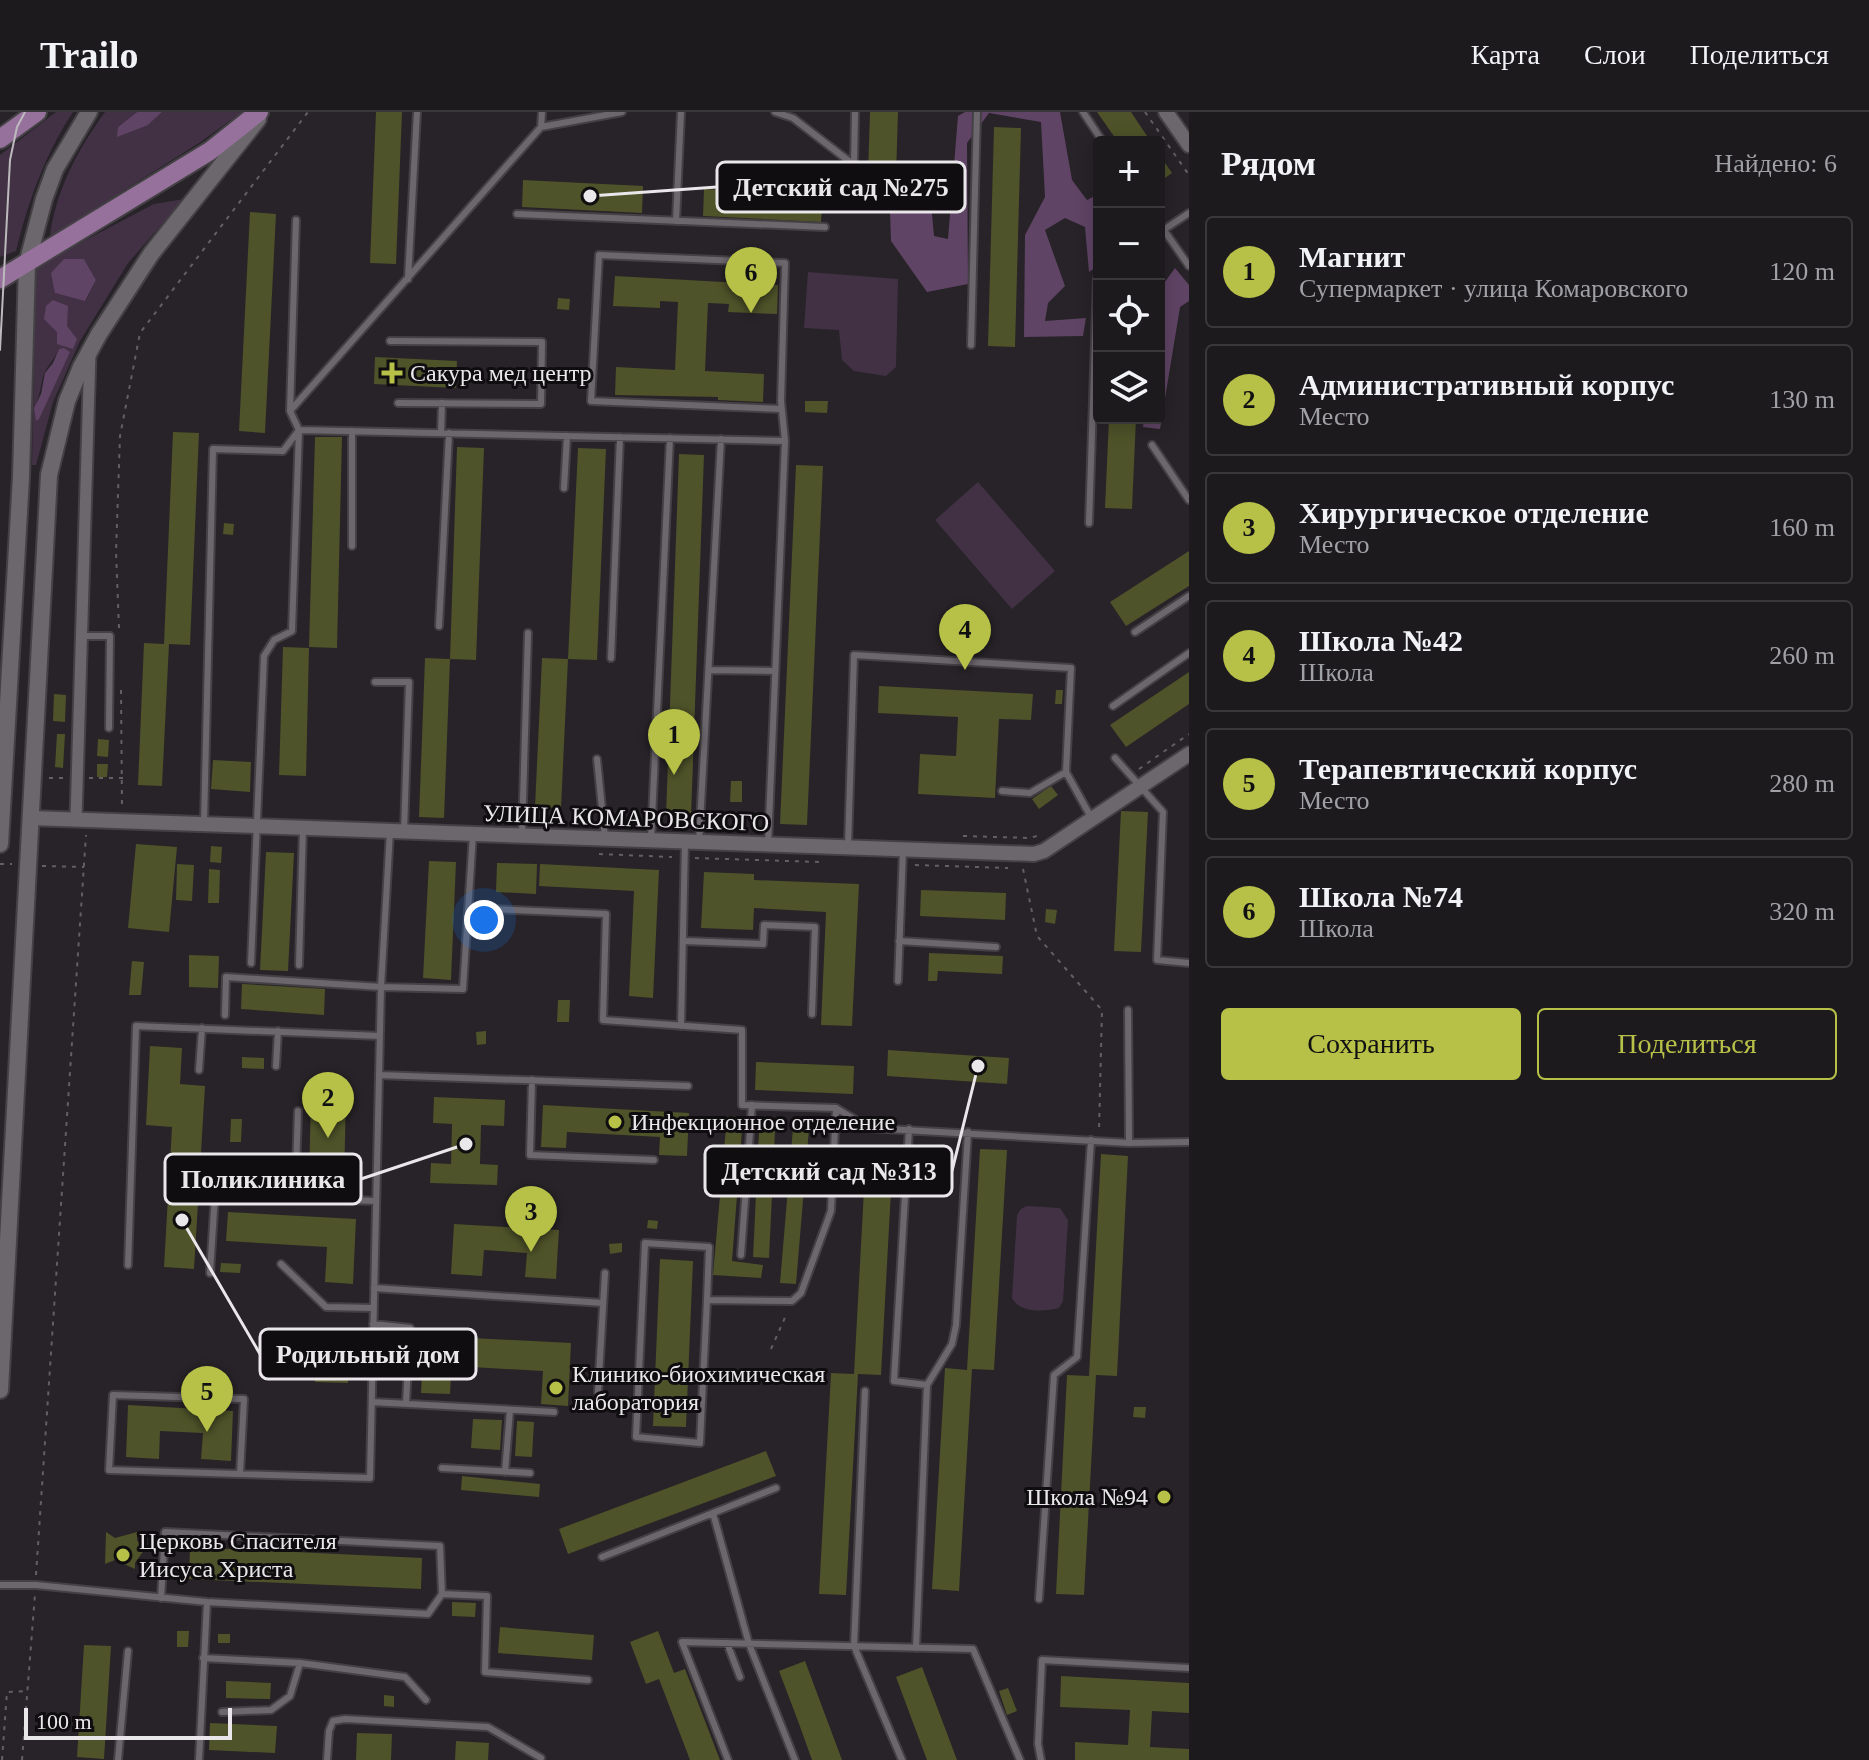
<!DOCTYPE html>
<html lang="ru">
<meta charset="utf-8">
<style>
body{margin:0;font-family:"Times New Roman",serif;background:#2a272b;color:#f1f3f6}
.controls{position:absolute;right:24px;top:24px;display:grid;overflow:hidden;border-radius:8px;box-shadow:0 4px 20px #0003}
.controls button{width:72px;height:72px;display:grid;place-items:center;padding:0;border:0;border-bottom:2px solid #3b383c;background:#1d1a1e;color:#f1f3f6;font:40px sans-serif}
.scale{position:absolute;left:24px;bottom:20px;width:208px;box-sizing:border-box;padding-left:8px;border:4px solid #eae7ea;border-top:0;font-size:22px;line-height:28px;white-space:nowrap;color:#eae7ea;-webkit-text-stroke:6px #0f0d0f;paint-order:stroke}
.you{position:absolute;left:484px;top:808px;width:28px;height:28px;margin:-20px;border:6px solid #fff;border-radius:50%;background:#1a73e8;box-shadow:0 0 0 12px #1a73e833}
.badge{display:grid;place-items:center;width:52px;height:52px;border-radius:50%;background:#b7c148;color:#111;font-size:26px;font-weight:700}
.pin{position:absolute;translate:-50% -66px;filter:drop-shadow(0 2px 4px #0008)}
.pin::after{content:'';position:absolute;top:42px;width:28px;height:24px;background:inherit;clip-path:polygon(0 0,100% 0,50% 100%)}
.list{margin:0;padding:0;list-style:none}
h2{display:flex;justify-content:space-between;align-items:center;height:104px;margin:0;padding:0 32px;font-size:34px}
h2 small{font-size:26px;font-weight:400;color:#a0a1a4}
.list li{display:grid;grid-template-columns:52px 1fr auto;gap:24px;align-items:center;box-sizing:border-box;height:112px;margin:0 16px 16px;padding:0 16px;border:2px solid #3b383c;border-radius:8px}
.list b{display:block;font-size:30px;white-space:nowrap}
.list p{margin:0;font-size:26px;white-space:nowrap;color:#a0a1a4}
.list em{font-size:26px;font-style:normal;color:#a0a1a4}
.actions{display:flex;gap:16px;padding:24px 32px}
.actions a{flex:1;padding:18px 0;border:2px solid #b7c148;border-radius:8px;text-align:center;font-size:28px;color:#b7c148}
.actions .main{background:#b7c148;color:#111}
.icon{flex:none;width:44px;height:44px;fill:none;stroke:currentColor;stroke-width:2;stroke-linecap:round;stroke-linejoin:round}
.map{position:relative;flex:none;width:1189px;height:1648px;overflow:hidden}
header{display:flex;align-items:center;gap:48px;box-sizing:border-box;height:112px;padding:0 40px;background:#1d1a1e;border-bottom:2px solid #3b383c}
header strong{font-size:38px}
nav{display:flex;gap:44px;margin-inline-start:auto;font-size:28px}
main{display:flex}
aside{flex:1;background:#1d1a1e}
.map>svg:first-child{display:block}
</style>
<header>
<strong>Trailo</strong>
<nav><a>Карта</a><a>Слои</a><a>Поделиться</a></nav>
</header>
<main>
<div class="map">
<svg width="1189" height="1648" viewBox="0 0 1189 1648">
<rect width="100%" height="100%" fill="#272328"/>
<path fill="#423145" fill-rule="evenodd" d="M56 0H73C45 42 28 90 16 139L0 145V43Z
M105 0H137L118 15 148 13 162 0H242L199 31 50 125C55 80 78 37 105 0Z
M184 87 128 151 80 229 53 290 36 353H32L36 154 154 92ZM84 147 96 168 86 188 55 181ZM59 237 69 241 34 296C41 283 40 273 44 262 48 253 55 246 59 237Z
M808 160 898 167 896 255 886 264 854 259 842 248 839 218 804 216Z
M978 370 1055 459 1012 497 935 408Z
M1027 1094 1060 1096 1068 1108 1063 1189 1059 1196C1044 1200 1020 1201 1012 1186L1017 1103 1021 1097Z"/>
<path fill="#604465" d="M137 0H162L148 13 117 25 118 15Z
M965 0H1060L1072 68 1087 88 1099 82V153L1089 160 1085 115 1065 106 1045 118 1065 174 1048 191 1045 209 1086 206 1083 224 1024 225 1025 123 1045 85 1041 10 989 1 967 31 968 172 927 180 891 129 889 70 929 69 934 124 948 127 958 4Z
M64 147H84L96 168 85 189 55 181 51 161Z
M1175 156 1189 173V189L1180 195 1160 317 1143 315 1144 306H1159V178Z
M53 188 68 194 67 214 77 227 73 237 57 232V220L44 207 46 194Z
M64 236 70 240 39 307 36 309 34 296 41 282 45 261 53 251 59 237Z"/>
<path fill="#4e5329" d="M376 0H402L396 152 370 151Z
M870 0H898L896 63 868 62Z
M1097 0H1131L1151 30H1118Z
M994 15 1021 16 1015 235 988 234Z
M1159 42 1172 61 1159 70Z
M523 68 643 74 642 101 522 95Z
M704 77 823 83 821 110 703 104Z
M250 100 276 102 265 321 239 319Z
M615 164 778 173 777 202 728 200 729 192 708 191 705 259 764 262 763 290 718 288V285L615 283 616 255 675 258 678 190 660 189V196L613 194Z
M558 186 570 187 569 198 557 197Z
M375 245 457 249 456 276 374 272Z
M805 289H828L827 301 805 300Z
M1109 306H1136L1132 397 1105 396Z
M173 320 199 321 190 533 169 532 162 674 138 673 144 531 164 532Z
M315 325H342L337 536 309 535Z
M457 335 484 336 476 548 450 547Z
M578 336 606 337 597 548 568 547Z
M679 342 704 343 691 705 666 704Z
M796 353 823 354 807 713 780 712Z
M224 411 234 412 233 423 223 422Z
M1189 439V474L1126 514 1110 490Z
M283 535 309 536 306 664 279 663Z
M425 546 450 547 444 706 419 705Z
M542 546 568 547 561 696 535 695Z
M1189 560V592L1126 635 1110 613Z
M879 574 1033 582 1031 608 999 607 995 686 918 682 920 642 956 644 958 605 878 601Z
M1056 578H1063L1062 592H1055Z
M54 582 66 583 65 610 53 609Z
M57 622H65L63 656 55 655Z
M98 627 109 628 108 645 97 644Z
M213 648 251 650 250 680 211 677Z
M97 652H108L107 665H97Z
M731 669H742V690H730Z
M1051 674 1058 683 1039 697 1032 687Z
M1121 699 1148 700 1141 840 1114 839Z
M733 705 744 706V714L733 713Z
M136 732 177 735 169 820 128 816Z
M211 734 222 735 221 751 210 750Z
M266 740 294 741 288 859 260 858Z
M429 749 456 750 451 868 423 866Z
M497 751 537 752 536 782 496 780Z
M177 752 194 753 192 789 176 788Z
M540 752 659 758 653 886 629 884 634 779 539 774Z
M209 757 220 758 219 791H208Z
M704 760 754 762V768L859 772 852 914 821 913 826 800 754 796 753 818 701 816Z
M921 778 1006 781 1005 808 920 804Z
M1046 797 1057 798 1055 812 1045 810Z
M929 841 1003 844 1002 862 938 859 937 869H928Z
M189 843 219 844 218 876 189 875Z
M132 849 144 850 141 883H129Z
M242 872 325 877 324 903 241 897Z
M558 888H570L569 910H557Z
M486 919V932L477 933 476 920Z
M150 934 182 936 180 972 205 974 194 1157 164 1155 172 1015 146 1013Z
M888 938 1009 946 1007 972 887 964Z
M242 945 264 946V957L242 956Z
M756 950 854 954 853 982 755 978Z
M311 984 346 985 344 1069 309 1068Z
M434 985 505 988 504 1014 481 1013 480 1052 498 1053 497 1073 430 1071 431 1051 451 1052 452 1012 433 1011Z
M543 993 689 1001 687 1044 659 1043 660 1025 567 1020 566 1036 541 1035Z
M727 1004 743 1005 732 1149 763 1153 761 1166 713 1163Z
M231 1007H242L241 1030H230Z
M793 1016 809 1017 796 1172 780 1171Z
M759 1019H775L769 1146 753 1145Z
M980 1037 1007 1038 994 1258 972 1257 959 1479 932 1477 945 1256 967 1258Z
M866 1041 893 1042 881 1263 858 1262 846 1483 819 1482 831 1261 854 1262Z
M1101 1042 1128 1044 1117 1264 1096 1263 1084 1483 1056 1482 1067 1263 1089 1264Z
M228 1100 356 1107 353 1172 325 1170 327 1135 226 1129Z
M648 1108 658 1109 657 1117 647 1116Z
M454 1112 559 1118 556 1167 525 1165 527 1141 484 1138 482 1164 451 1162Z
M622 1131V1140L610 1142 609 1132Z
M660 1147 693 1149 686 1315 653 1314Z
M221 1151 241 1152 240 1161 220 1160Z
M317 1220 350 1222 348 1271 315 1270Z
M424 1221 453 1222 450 1282 421 1281Z
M472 1226 571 1231 568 1294 541 1292 543 1259 471 1255Z
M128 1293 233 1299 231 1349 201 1347 203 1321 160 1319 159 1347 126 1345Z
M1134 1295H1146L1145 1306 1133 1305Z
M473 1307 502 1308 500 1338 471 1336Z
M517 1309 534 1310 532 1345 515 1344Z
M766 1339 776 1364 568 1442 559 1417Z
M462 1364 540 1372 539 1385 461 1378Z
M106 1420 115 1426 137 1420V1428L144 1438 135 1451V1457L115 1448 105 1452Z
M190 1435 422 1446 421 1477 189 1467Z
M452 1490 476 1491 475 1505 452 1504Z
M500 1515 594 1523 592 1548 498 1541Z
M177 1519H189L188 1535H177Z
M658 1519 674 1561 685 1557 720 1648H690L659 1567 646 1572 630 1530Z
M218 1522H230V1531H218Z
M84 1533 111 1534 104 1647 77 1645Z
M805 1549 842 1648H812L798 1609 779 1559Z
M922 1555 957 1648H927L915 1616 896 1565Z
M1061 1564 1189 1571V1601L1152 1599 1150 1635 1189 1637V1648H1075V1630L1128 1633 1130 1598 1060 1595Z
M226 1569 271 1571 270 1587 226 1586Z
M1008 1576 1017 1599 1007 1603 999 1579Z
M384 1583 394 1584V1595L384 1594Z
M210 1611 277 1614 275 1641 209 1638Z
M357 1621 392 1622 391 1648H356Z
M456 1629 489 1631 488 1648H455Z"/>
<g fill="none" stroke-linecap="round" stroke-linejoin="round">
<g stroke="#444145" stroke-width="10">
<path id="service" d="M775 0 793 6 854 53 855 0
M1083 0 1103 30
M541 15 542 0
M517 102 825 115
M676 109 681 0
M1159 111 1189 154
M1159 121 1189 101
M408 167 417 0
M390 229 542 230 541 292 398 291
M971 233 977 0
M290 299 541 15 622 0
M352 319V434
M441 321 442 291
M1152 333 1189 388
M564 376 567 324
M1089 411 1097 166 1099 165
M439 514 449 321
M1135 520 1189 484
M83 524H110L109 616
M611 546 620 325
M709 558 775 559
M375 570H409L404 720
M1113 594 1189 541
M1115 646 1163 700 1157 848 1189 851
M597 647 605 726
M1002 679 1030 681 1066 660
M204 711 213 337 283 339 299 318 785 329
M522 723 528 521
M651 728 670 326
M699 730 721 327
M768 733 785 329 781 289 785 151 599 143 591 289 781 297
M848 735 854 543 1071 556 1066 660 1092 707
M468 796 606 802 603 908 742 918V993L836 996 869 1016 1129 1031 1189 1030
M685 829 763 832 764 813 815 815 812 902
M899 829 996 835
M251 851 264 544 274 528 292 519 299 318 290 299 296 108
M299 853 303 716
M898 869 903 738
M1128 898 1129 1031
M225 903 226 865 381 875 463 877 473 722
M681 914 685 730
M276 954 278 919
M199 958 202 916
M379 963 688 974
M532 968 530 1043 654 1048
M909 1017 894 1269 927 1273
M215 1083 236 1052H263L276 1085
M295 1086 298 999
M741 1143 752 993
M281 1152 326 1195 374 1196
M128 1153 136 914 380 924
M210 1161 215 1083 376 1089
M374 1176 603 1191
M707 1188 700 1331 636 1325 645 1131 709 1135 707 1188 792 1189 801 1181 831 1099 836 996
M373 1212 410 1216 406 1291
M865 1279 854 1534 902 1648
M598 1280 605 1161
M372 1290 554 1300
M442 1356 530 1361
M505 1360 510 1298
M240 1362 244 1287 113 1283 109 1358 370 1366 381 875 390 719
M713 1401 749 1532 795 1648
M602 1445 776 1376
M0 1473H36L207 1490 428 1502 442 1482 487 1484 485 1560 588 1568
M161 1486 165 1420 440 1434 442 1482
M1039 1487 1054 1263 1077 1245 1091 1028
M727 1531 740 1565
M916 1536 927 1273 952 1232 956 1213 968 1020
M203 1546 300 1551 405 1565 426 1588
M222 1600 271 1598 290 1584 300 1551
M118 1648 128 1539
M199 1648 207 1490
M327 1648 329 1619 333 1609 345 1607 488 1615 541 1646
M728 1648 682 1530 973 1537 1020 1648
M1041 1648 1038 1632 1042 1548 1189 1556"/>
</g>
<g stroke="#444145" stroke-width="15">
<path id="minor" d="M76 707 90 240"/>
</g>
<g stroke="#444145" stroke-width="18">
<path id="tertiary" d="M1166 0 1189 33
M31 706 1034 742 1044 739 1189 642"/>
</g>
<g stroke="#444145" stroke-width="20">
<path id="secondary" d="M0 732 21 365 27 152 44 87 55 57 89 0
M0 1278 49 363 67 289 81 255 99 222 151 142 258 7"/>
</g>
<g stroke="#444145" stroke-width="22">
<path id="primary" d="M0 27 37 0
M0 167 210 39 259 0"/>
</g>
<path stroke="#635f63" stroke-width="2" stroke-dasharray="4 6" stroke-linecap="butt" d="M1145 0 1189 63
M119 516 116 440 120 324 140 221 308 0
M121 578 122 696
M1139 657 1189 622
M49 666H63
M89 666H123
M963 724 1030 726 1040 723
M599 742 672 745
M695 746 820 750
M0 752H12
M915 753 1008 756
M42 754 84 755
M1023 757 1037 824 1102 898 1099 1019
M771 1237 787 1201
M36 1463 86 723
M2 1648 7 1580 26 1579
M22 1648 35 1482"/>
<use href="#service" stroke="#6c676d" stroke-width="6"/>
<use href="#minor" stroke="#6c676d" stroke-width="11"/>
<use href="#tertiary" stroke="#6c676d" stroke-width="14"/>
<use href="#secondary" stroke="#6c676d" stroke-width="16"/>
<use href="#primary" stroke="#95719b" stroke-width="18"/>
<path stroke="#bdbabd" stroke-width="2" d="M0 238 10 48 17 15 25 0"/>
</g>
<g fill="#b7c148" stroke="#0f0d0f" stroke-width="3">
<path d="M388 249h8v8h8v8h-8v8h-8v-8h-8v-8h8z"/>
<circle cx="615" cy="1010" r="8"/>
<circle cx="556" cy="1276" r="8"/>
<circle cx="1164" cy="1385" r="8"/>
<circle cx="123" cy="1443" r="8"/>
</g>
<g text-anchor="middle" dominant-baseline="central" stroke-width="6" stroke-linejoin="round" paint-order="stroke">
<g font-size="24" fill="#eae7ea" stroke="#0f0d0f" text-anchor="start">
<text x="410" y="261">Сакура мед центр</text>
<text x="631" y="1010">Инфекционное отделение</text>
<text x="572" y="1262">Клинико-биохимическая<tspan x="572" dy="28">лаборатория</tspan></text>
<text x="1148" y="1385" text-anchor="end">Школа №94</text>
<text x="139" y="1429">Церковь Спасителя<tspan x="139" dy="28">Иисуса Христа</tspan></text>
</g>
<g font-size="24" fill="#eae7ea" stroke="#0f0d0f">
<text transform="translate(626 706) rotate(2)">УЛИЦА КОМАРОВСКОГО</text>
</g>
</g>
<path fill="none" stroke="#eae7ea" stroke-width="3" d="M590 84L717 75M978 954L952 1059M466 1032L361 1067M182 1108L260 1242"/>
<g fill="#eae7ea" stroke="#0f0d0f" stroke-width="3">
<circle cx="590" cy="84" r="8"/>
<circle cx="978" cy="954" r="8"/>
<circle cx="466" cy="1032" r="8"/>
<circle cx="182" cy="1108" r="8"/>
</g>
<g fill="#0f0d0f" stroke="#eae7ea" stroke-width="3">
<rect x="717" y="50" width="248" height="50" rx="8"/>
<rect x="705" y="1034" width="247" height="50" rx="8"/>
<rect x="165" y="1042" width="196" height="50" rx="8"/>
<rect x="260" y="1217" width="216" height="50" rx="8"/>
</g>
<g font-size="26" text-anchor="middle" font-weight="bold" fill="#eae7ea">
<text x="841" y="84">Детский сад №275</text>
<text x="829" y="1068">Детский сад №313</text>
<text x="263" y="1076">Поликлиника</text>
<text x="368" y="1251">Родильный дом</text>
</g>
</svg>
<div class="controls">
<button>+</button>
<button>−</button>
<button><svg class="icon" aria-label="locate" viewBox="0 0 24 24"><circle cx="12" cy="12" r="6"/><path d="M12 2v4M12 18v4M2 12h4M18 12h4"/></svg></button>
<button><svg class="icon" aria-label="layers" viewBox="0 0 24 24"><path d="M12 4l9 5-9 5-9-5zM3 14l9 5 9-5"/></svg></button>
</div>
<div class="scale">100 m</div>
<div class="you"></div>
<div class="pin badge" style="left:674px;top:663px">1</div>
<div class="pin badge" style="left:328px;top:1026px">2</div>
<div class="pin badge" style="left:531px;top:1140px">3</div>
<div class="pin badge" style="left:965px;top:558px">4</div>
<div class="pin badge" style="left:207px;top:1320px">5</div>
<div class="pin badge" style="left:751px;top:201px">6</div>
</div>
<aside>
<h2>Рядом<small>Найдено: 6</small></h2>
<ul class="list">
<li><span class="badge">1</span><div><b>Магнит</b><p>Супермаркет · улица Комаровского</p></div><em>120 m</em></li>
<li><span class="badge">2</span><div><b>Административный корпус</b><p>Место</p></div><em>130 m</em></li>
<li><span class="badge">3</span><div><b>Хирургическое отделение</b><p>Место</p></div><em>160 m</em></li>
<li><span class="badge">4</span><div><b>Школа №42</b><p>Школа</p></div><em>260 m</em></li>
<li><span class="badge">5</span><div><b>Терапевтический корпус</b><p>Место</p></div><em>280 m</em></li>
<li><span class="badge">6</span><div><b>Школа №74</b><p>Школа</p></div><em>320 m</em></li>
</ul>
<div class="actions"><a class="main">Сохранить</a><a>Поделиться</a></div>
</aside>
</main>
